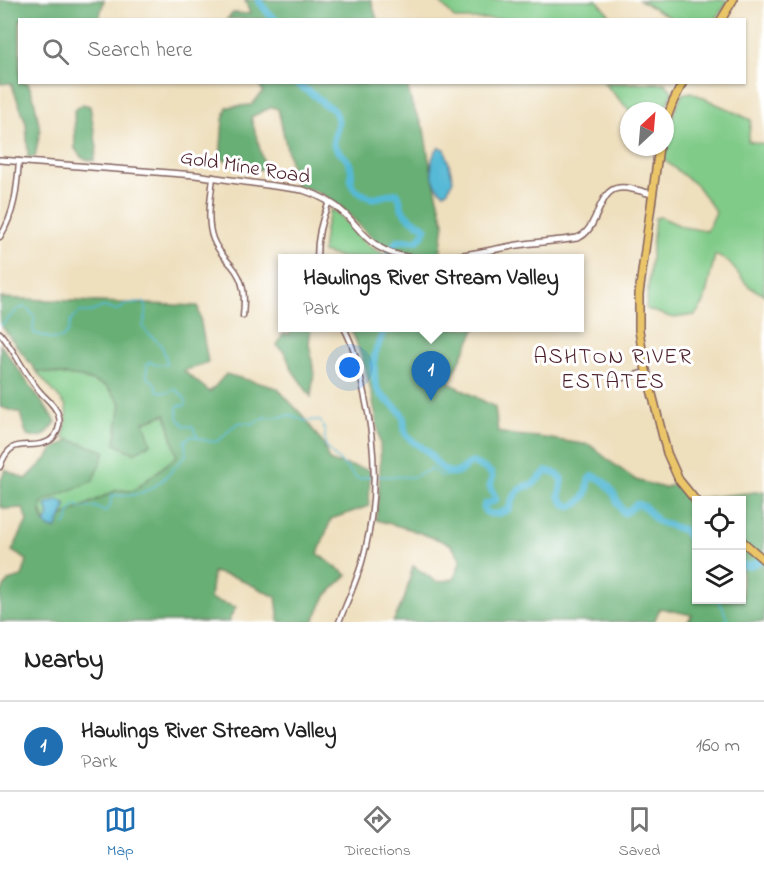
<!DOCTYPE html>
<style>
body{margin:0;font-family:"Indie Flower",sans-serif;background:#f6f6f6;color:#222}
.controls{position:absolute;right:18px;bottom:18px;display:grid;overflow:hidden;border-radius:0px;box-shadow:0 2px 4px #0004}
.controls button{width:54px;height:54px;display:grid;place-items:center;padding:0;border:0;border-bottom:2px solid #e0e0e0;background:#fff;color:#222;font:30px sans-serif}
.compass{position:absolute;left:620px;top:102px;width:54px;height:54px;border-radius:50%;background:#fff;box-shadow:0 2px 4px #0004;rotate:26deg}
.you{position:absolute;left:350px;top:368px;width:21px;height:21px;margin:-15px;border:4px solid #fff;border-radius:50%;background:#1a73e8;box-shadow:0 0 0 9px #1a73e833}
.badge{display:grid;place-items:center;width:39px;height:39px;border-radius:50%;background:#1f6fb2;color:#fff;font-size:20px;font-weight:700}
.pin{position:absolute;translate:-50% -50px;filter:drop-shadow(0 2px 3px #0008)}
.pin::after{content:'';position:absolute;top:32px;width:21px;height:18px;background:inherit;clip-path:polygon(0 0,100% 0,50% 100%)}
.popup{position:absolute;left:278px;top:254px;width:306px;height:78px;box-sizing:border-box;display:grid;place-content:center;border-radius:0px;background:#fff;filter:drop-shadow(0 2px 4px #0005);font-size:20px;white-space:nowrap;color:#767676}
.popup b{font-size:22px;color:#222}
.popup::after{content:'';position:absolute;left:50%;top:100%;margin-left:-12px;border:12px solid transparent;border-top-color:#fff}
.list{margin:0;padding:0;list-style:none}
h2{display:flex;justify-content:space-between;align-items:center;height:78px;margin:0;padding:0 24px;font-size:26px}
h2 small{font-size:20px;font-weight:400;color:#767676}
.list li{display:grid;grid-template-columns:39px 1fr auto;gap:18px;align-items:center;box-sizing:border-box;height:90px;padding:0 24px;border-top:2px solid #e0e0e0}
.list b{display:block;font-size:22px;white-space:nowrap}
.list p{margin:0;font-size:20px;white-space:nowrap;color:#767676}
.list em{font-size:20px;font-style:normal;color:#767676}
.icon{flex:none;width:33px;height:33px;fill:none;stroke:currentColor;stroke-width:2;stroke-linecap:round;stroke-linejoin:round}
.map{position:relative;flex:none;width:764px;height:622px;overflow:hidden}
.search{position:absolute;background:#fff;box-shadow:0 2px 4px #0004;left:18px;right:18px;top:18px;height:66px;display:flex;align-items:center;gap:15px;box-sizing:border-box;padding:0 21px;border-radius:0px;color:#767676;font-size:22px}
.sheet{height:168px;background:#fff}
nav{display:flex;justify-content:space-around;align-items:center;box-sizing:border-box;height:84px;border-top:2px solid #e0e0e0;background:#fff;font-size:16px;color:#767676}
nav a{display:grid;justify-items:center;gap:3px}
nav .on{color:#1f6fb2}
.map>svg:first-child{display:block}
</style>
<div class="map">
<svg width="764" height="622" viewBox="0 0 764 622">
<rect width="100%" height="100%" fill="#fff"/>
<filter id="ink" filterUnits="userSpaceOnUse"><feTurbulence type="fractalNoise" baseFrequency=".0167" numOctaves="2"/><feDisplacementMap in="SourceGraphic" scale="12" xChannelSelector="R" yChannelSelector="G"/><feConvolveMatrix kernelMatrix="1 2 1 2 8 2 1 2 1" color-interpolation-filters="sRGB"/></filter>
<filter id="wash" filterUnits="userSpaceOnUse"><feTurbulence type="fractalNoise" baseFrequency=".008" numOctaves="4" result="noise"/><feDisplacementMap in="SourceGraphic" scale="24" xChannelSelector="R" yChannelSelector="G"/><feGaussianBlur stdDeviation="1.35" result="paint"/><feColorMatrix in="noise" values="0 0 0 0 0 0 0 0 0 0 0 0 0 0 0 0 0 1.4 0 .05"/><feComposite in="paint" operator="in"/></filter>
<g filter="url(#wash)">
<rect width="100%" height="100%" fill="#eedfbd"/>
<path fill="#80cb88" stroke="#65755a" stroke-width="1.5" d="M438 0H597L613 19H455Z
M639 0H729L716 19H673Z
M604 83H665L673 92 664 111H630Z
M691 92 751 120 748 141 764 144V295L748 286 728 261 715 255 704 303 695 315 673 318 646 309 655 218 661 217 683 227 707 231 716 212 697 186 663 159 674 113 682 94Z
M331 209C345 218 353 232 365 243 373 250 384 254 394 258H342L322 252 325 229Z
M36 371 81 377 106 386 121 403 115 444 144 422 166 414 177 456 133 491 117 490 61 517 66 507 58 500 47 505 49 515 45 524 41 507 42 502 104 451 63 438 67 420 66 406Z"/>
<path fill="#68af74" stroke="#596750" stroke-width="1.5" fill-rule="evenodd" d="M0 0H104L99 19 20 20V82L28 83 34 98 40 130 35 157 28 158 26 123 11 83 0 84Z
M245 0H371L377 19H227L233 13 250 14Z
M258 83H407L412 105 424 129 429 160 444 223 440 255C425 255 409 256 394 251 371 243 359 222 341 207 327 195 312 189 295 185L278 109 272 107 251 117 266 171 220 159 223 120 227 107 251 105 263 92Z
M83 104 90 106 97 148 94 161 82 158 75 149 74 110Z
M0 298 198 306 208 362 184 371 210 392 226 374 277 388 303 416 324 445 328 459 333 462 370 470 369 506 331 519 318 554 347 575 326 596 313 622H281L279 621 276 597 237 578 213 572 210 599 236 607 230 618V622H0V594L8 581 22 577 27 560 12 551 27 521 23 508 5 509 0 506V483L5 470 26 479 48 457 53 449 70 440 105 451 93 481 42 502C39 513 43 527 55 529L61 517 117 490 133 491 177 456 166 414 144 422 151 444 134 453 115 444 121 403 106 386 81 377 36 371 0 324Z
M293 328H311L309 343 314 373 311 397 292 370 285 353 277 345 283 334H290Z
M350 328H476L449 383 495 407 498 432 514 435 538 437 590 445 611 462 636 480 664 488 678 483 691 499 764 491V622H687L692 615 660 608 654 622H393L405 597 413 566 437 582 454 579 461 559 450 544 409 529 376 520C378 495 382 469 380 445 377 418 370 383 362 358 358 348 355 337 350 328ZM696 500H742V600H696Z
M0 344 56 422C47 434 44 440 27 436L20 413 0 407Z"/>
<path fill="#56b9d5" stroke="#506c80" stroke-width="1.5" d="M439 147 445 149 453 180 448 190 444 193C430 185 427 159 439 147Z
M58 500 65 504 66 507 56 529 50 528 45 524 49 515 46 505Z"/>
<g fill="none" stroke-linecap="round" stroke-linejoin="round">
<path stroke="#56b9d5" stroke-width="1.5" d="M1 326 17 310 23 307 28 309 35 318 33 327 34 333 53 339 62 338 68 332 71 320 80 312H91L103 307 115 310 121 309 125 304C132 305 138 302 145 303 148 311 145 319 143 327 147 334 152 336 157 341 164 347 165 355 167 364L162 365 153 364 150 361 147 365V377L154 382 158 391C165 393 169 393 175 389L185 398 186 404 184 406 179 405 177 407 178 418 185 426 193 427C199 440 194 437 208 441 224 446 225 428 239 423 244 421 247 423 252 424L266 417H280L291 415 306 421 317 420 321 422 325 431V443L328 450 347 468 355 477 360 479 370 476 413 477 432 469C440 478 445 478 455 473
M64 525 68 521 69 514 75 504 78 505 80 508 96 507 105 512 110 506 112 495C148 500 164 480 186 455L185 440 192 436 196 437
M718 600 723 608 728 622"/>
<path stroke="#56b9d5" stroke-width="7" d="M258 0 268 13 276 20
M296 82C303 89 312 93 319 99 321 101 323 104 325 105 330 108 334 108 336 114 342 126 331 137 334 145 337 152 346 156 349 163 357 178 342 183 362 194 364 195 368 197 371 198 380 199 388 192 398 194 400 199 400 204 402 209 407 219 418 222 426 228L424 233 417 241C397 241 397 236 387 258
M384 328C382 336 378 345 375 354 374 357 374 377 375 381 377 397 392 402 401 413 407 421 402 428 406 434 411 442 421 446 428 452 435 460 440 471 452 473 462 474 464 465 472 463 476 463 477 465 480 466 493 473 494 473 490 487L496 499 495 501 485 504 484 507 485 511C493 517 501 513 509 509L513 498 519 490 526 486 532 485 547 471C565 475 563 481 559 496 560 497 564 503 565 504 573 510 582 501 586 494 588 490 588 483 589 479L593 476C610 480 615 498 623 512L625 513 637 504 645 507 657 521 683 530 696 545
M742 565 749 566 764 559"/>
</g>
</g>
<g filter="url(#ink)">
<g fill="none" stroke-linecap="round" stroke-linejoin="round">
<g stroke="#83625e" stroke-width="7">
<path id="minor" d="M213 177C211 197 206 221 213 239 217 250 225 258 232 266 245 281 245 298 243 316
M0 237C15 213 17 188 19 161
M317 258C317 238 321 220 329 202
M0 333C16 352 25 376 42 394 49 401 57 408 59 417 61 425 57 436 49 441 28 452 11 433 0 467
M616 380 646 372
M339 622C347 602 356 582 362 562 378 506 377 450 364 393 359 370 355 348 344 328"/>
</g>
<g stroke="#83625e" stroke-width="8">
<path id="tertiary" d="M0 160 195 175 303 190C319 195 334 203 346 215 357 226 365 239 379 247 415 270 478 252 518 245 538 242 558 241 577 238 599 231 597 190 619 188 629 186 642 192 652 194"/>
</g>
<g stroke="#83625e" stroke-width="10">
<path id="primary" d="M721 20 733 0
M665 123 673 102 683 82
M659 147 639 294V330L644 362 667 453 679 480 696 501
M742 541 764 560"/>
</g>
<use href="#minor" stroke="#fff" stroke-width="4"/>
<use href="#tertiary" stroke="#fff" stroke-width="5"/>
<use href="#primary" stroke="#ebc669" stroke-width="7"/>
</g>
</g>
<g text-anchor="middle" dominant-baseline="central" stroke-width="6" stroke-linejoin="round" paint-order="stroke">
<g font-size="21" fill="#4a1f2b" stroke="#fff">
<text transform="translate(245 168) rotate(9)">Gold Mine Road</text>
</g>
<g font-size="22" letter-spacing="1.5" fill="#4a1f2b" stroke="#fff">
<text x="613" y="358">ASHTON RIVER<tspan x="613" dy="25">ESTATES</tspan></text>
</g>
</g>
</svg>
<div class="controls">
<button><svg class="icon" aria-label="locate" viewBox="0 0 24 24"><circle cx="12" cy="12" r="6"/><path d="M12 2v4M12 18v4M2 12h4M18 12h4"/></svg></button>
<button><svg class="icon" aria-label="layers" viewBox="0 0 24 24"><path d="M12 4l9 5-9 5-9-5zM3 14l9 5 9-5"/></svg></button>
</div>
<svg class="compass" viewBox="-18 -18 36 36"><path d="M0-13l5 13h-10z" fill="#e53935"/><path d="M0 13l5-13h-10z" fill="#767676"/></svg>
<div class="you"></div>
<div class="pin badge" style="left:431px;top:401px">1</div>
<div class="popup"><b>Hawlings River Stream Valley</b>Park</div>
<div class="search"><svg class="icon" aria-label="search" viewBox="0 0 24 24"><circle cx="10" cy="10" r="6"/><path d="M15 15l6 6"/></svg>Search here</div>
</div>
<section class="sheet">
<h2>Nearby<small></small></h2>
<ul class="list">
<li><span class="badge">1</span><div><b>Hawlings River Stream Valley</b><p>Park</p></div><em>160 m</em></li>
</ul>
</section>
<nav>
<a class="on"><svg class="icon" aria-label="map" viewBox="0 0 24 24"><path d="M3 6l6-2 6 2 6-2v14l-6 2-6-2-6 2zM9 4v14M15 6v14"/></svg>Map</a>
<a><svg class="icon" aria-label="directions" viewBox="0 0 24 24"><path d="M12 3l9 9-9 9-9-9zM9 14v-3h6M13 9l2 2-2 2"/></svg>Directions</a>
<a><svg class="icon" aria-label="saved" viewBox="0 0 24 24"><path d="M7 4h10v16l-5-4-5 4z"/></svg>Saved</a>
</nav>
